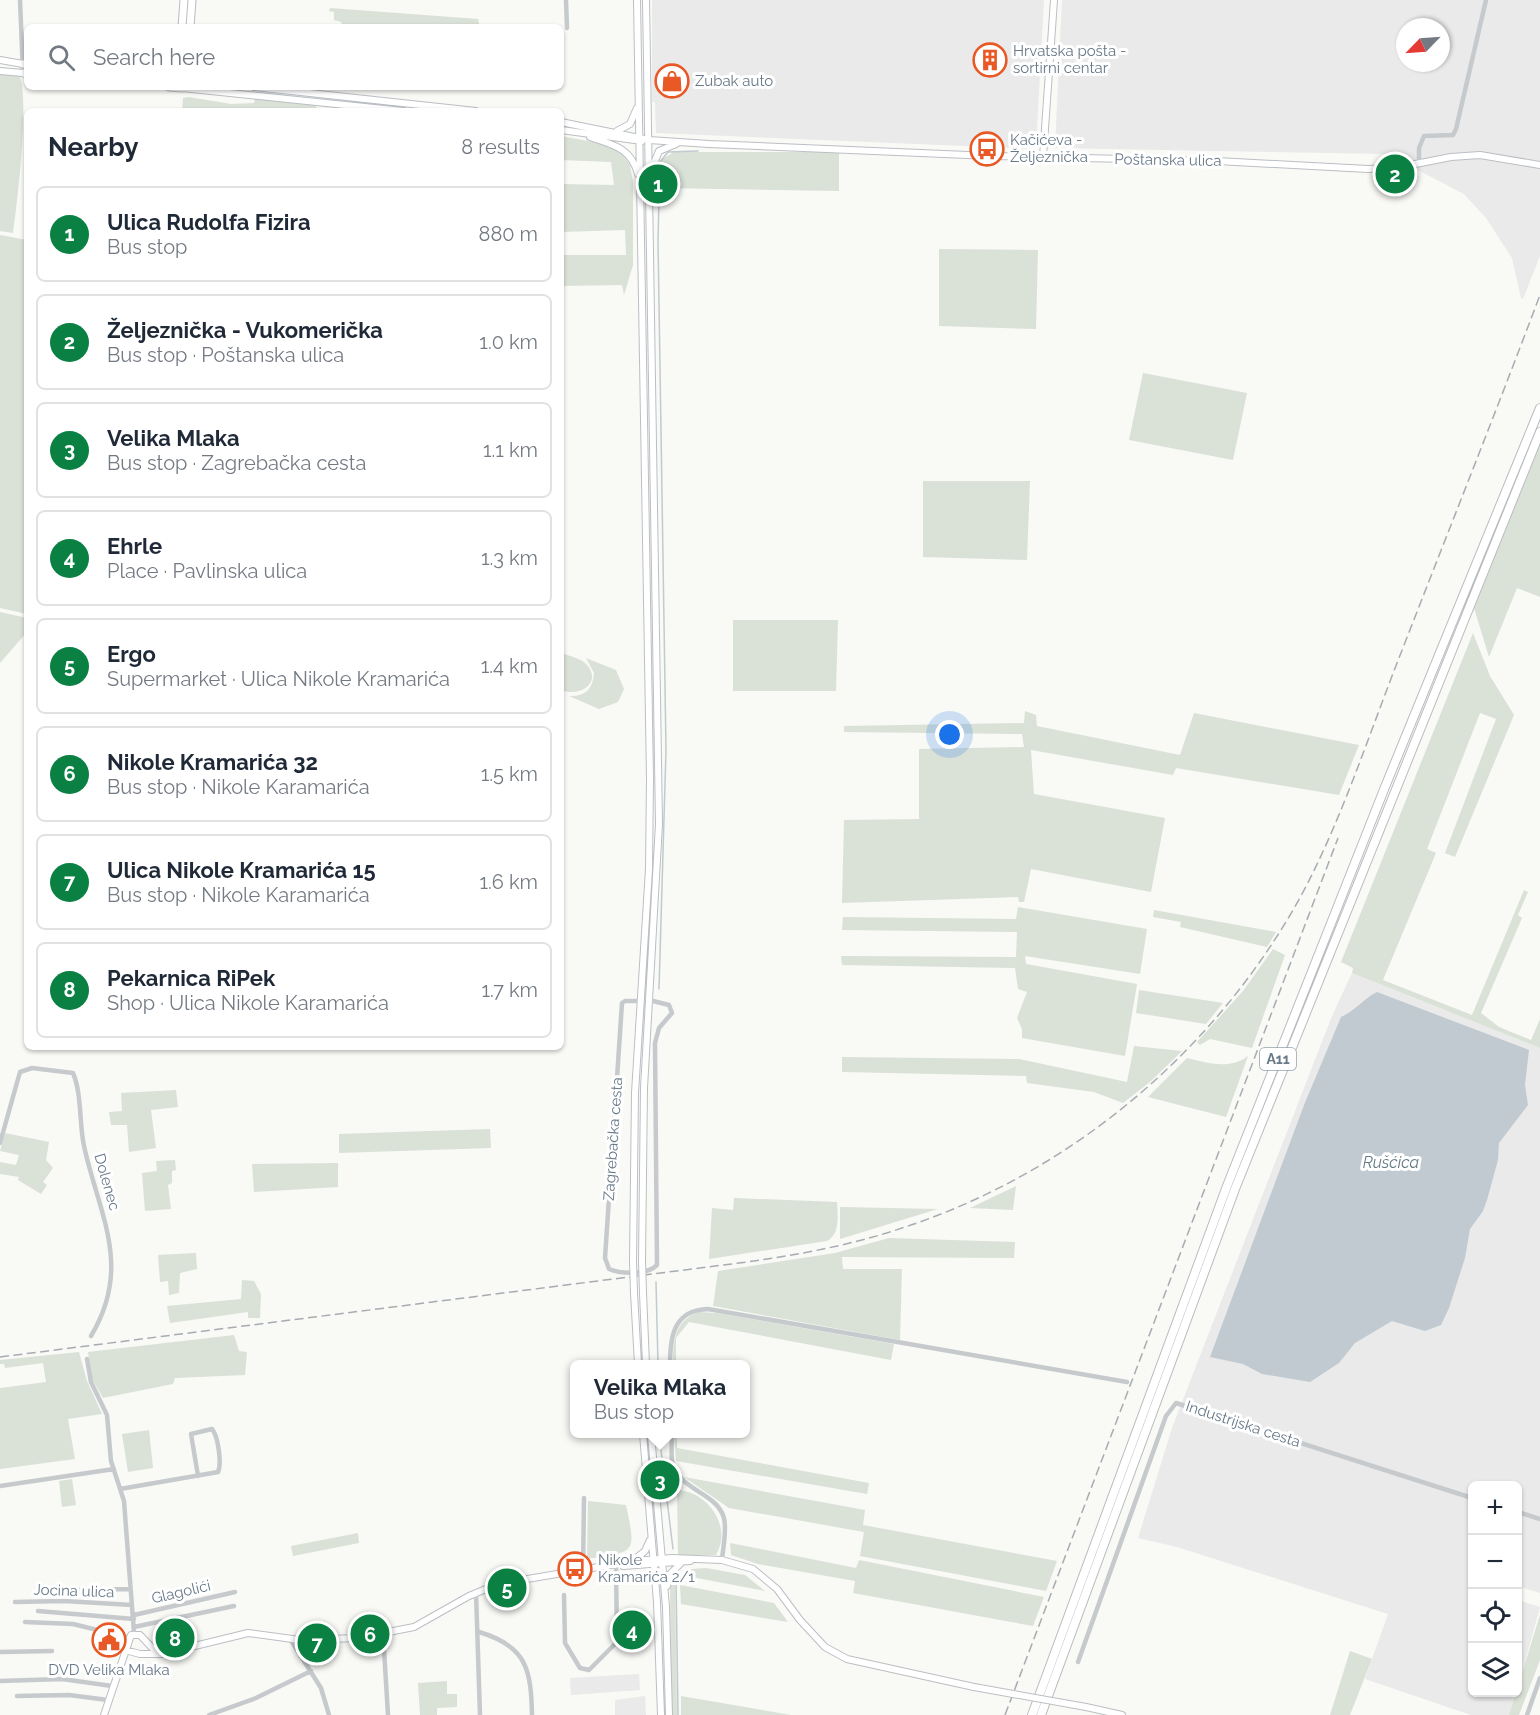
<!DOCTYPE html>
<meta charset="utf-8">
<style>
body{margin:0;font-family:Raleway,sans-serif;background:#f2f2f3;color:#1f2937}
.controls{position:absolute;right:18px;bottom:18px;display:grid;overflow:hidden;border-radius:9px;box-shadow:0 2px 4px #0004}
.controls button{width:54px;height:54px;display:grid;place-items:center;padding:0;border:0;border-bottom:2px solid #e0e1e3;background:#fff;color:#1f2937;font:30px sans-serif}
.compass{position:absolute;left:1396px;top:18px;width:54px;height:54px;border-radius:50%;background:#fff;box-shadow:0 2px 4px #0004;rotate:245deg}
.you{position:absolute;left:950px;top:735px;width:21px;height:21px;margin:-15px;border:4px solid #fff;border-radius:50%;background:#1a73e8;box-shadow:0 0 0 9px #1a73e833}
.badge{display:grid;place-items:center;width:39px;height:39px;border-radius:50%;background:#0b8043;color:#fff;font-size:20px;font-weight:700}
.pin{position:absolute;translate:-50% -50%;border:3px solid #fff;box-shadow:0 2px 6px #0006}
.popup{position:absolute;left:570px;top:1360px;width:180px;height:78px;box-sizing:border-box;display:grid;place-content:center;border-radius:9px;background:#fff;filter:drop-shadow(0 2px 4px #0005);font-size:20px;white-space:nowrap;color:#747a83}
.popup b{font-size:22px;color:#1f2937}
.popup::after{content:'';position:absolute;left:50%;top:100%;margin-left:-12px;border:12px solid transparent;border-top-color:#fff}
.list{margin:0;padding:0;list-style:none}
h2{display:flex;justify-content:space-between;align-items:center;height:78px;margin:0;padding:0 24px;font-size:26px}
h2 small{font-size:20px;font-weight:400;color:#747a83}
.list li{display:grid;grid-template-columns:39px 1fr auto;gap:18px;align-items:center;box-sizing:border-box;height:96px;margin:0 12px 12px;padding:0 12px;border:2px solid #e0e1e3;border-radius:9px}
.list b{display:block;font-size:22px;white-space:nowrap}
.list p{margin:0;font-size:20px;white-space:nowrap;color:#747a83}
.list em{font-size:20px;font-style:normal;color:#747a83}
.icon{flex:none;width:33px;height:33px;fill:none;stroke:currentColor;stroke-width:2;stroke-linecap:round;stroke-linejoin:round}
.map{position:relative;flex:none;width:1540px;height:1715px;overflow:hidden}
.search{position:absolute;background:#fff;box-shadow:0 2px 4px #0004;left:24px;top:24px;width:540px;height:66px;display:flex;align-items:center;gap:15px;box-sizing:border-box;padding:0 21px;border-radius:9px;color:#747a83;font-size:22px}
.panel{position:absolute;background:#fff;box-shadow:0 2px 4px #0004;left:24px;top:108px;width:540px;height:942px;border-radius:9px}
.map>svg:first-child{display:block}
</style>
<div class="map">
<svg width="1540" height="1715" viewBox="0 0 1540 1715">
<rect width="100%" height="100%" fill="#f9f9f6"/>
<path fill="#e9eae9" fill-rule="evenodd" d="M652 0H1044L1036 146 1033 149 656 133 655 103 652 101Z
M1062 0H1540V256L1523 299 1521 298 1512 258 1486 218 1464 194 1387 154 1055 148ZM1405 27H1441V63H1405Z
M1352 973 1540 1048V1593L1518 1586V1486H1472V1692L1516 1693 1509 1715H1471L1365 1679 1388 1614 1177 1547 1138 1538 1172 1428 1332 1016Z
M1518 1600 1540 1607 1518 1687Z
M639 1674 640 1690 571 1695 570 1678Z
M645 1696 646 1715H615V1700Z"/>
<path fill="#dae1d7" d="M330 8 478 19 480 27H343L341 22 334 20V12L329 11Z
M0 74 19 75C30 94 17 206 13 233L0 231Z
M189 97 231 104 254 103 255 98 314 105 321 111H182L183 98Z
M561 136 604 144 619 150 630 165 633 182V265L624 295 622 285 561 286V255H626L625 230 561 232V184L614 185 611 162 561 160Z
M674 152H839V191L662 188V159Z
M0 235 27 240V614L0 608Z
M939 249 1038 250 1036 329 939 326Z
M1143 373 1247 393 1233 460 1129 440Z
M1540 444V597L1517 588 1489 657 1474 608Z
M923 481H1030L1027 560 923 557Z
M0 612 27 618V632L0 663Z
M733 620H838L836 691H733Z
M1473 633 1490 676 1514 715 1455 857 1445 853 1496 719 1480 713 1427 849 1436 853 1383 980 1472 1015 1524 890 1528 892 1518 915 1522 918 1481 1013 1499 1027 1531 1040 1540 1019V1048L1352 973 1353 968 1341 962Z
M561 653C569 656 581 658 587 665 602 682 581 698 561 690Z
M586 658 616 670 624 689 618 702 599 709 569 696C585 697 593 689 594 673Z
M1025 711 1036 715 1037 726 1180 755 1194 713 1359 745 1339 795 1176 768 1173 775 1031 750 1034 794 1165 818 1151 892 1031 869 1024 902H1019L1018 897 842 903 844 820 919 819V749L1024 747 1022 734 844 732V726L1024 723Z
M1018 907 1147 929 1140 974 1025 956 1026 964 1137 984 1125 1056 1022 1038V1029L1017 1018 1027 992 1018 989 1015 968 842 965 841 956 1016 957 1017 932 842 930 843 917 1016 919Z
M1154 910 1276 932 1267 947 1180 927 1181 922 1153 917Z
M1273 949 1285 955 1252 1048 1210 1039 1200 1045 1197 1042 1243 991Z
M1139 990 1223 1003 1206 1024 1136 1013Z
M1134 1046 1182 1051 1150 1082 1123 1103 1094 1092 1027 1083 1026 1076 842 1072V1057L1019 1059 1127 1082Z
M1248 1056 1226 1117 1148 1097 1187 1058C1208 1063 1230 1070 1248 1056Z
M176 1090 178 1107 151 1110 156 1148 129 1152 127 1125H111L109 1112 122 1111 121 1093Z
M490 1129 491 1148 339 1153V1134Z
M5 1133 49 1142 46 1160 53 1168 43 1182 47 1185 41 1194 18 1180 19 1177 0 1174V1162L16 1165 19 1155 0 1151Z
M175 1160 176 1170 172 1171V1183L168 1185 171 1209 145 1211 142 1173 157 1171 156 1161Z
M338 1163V1187L254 1192 252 1164Z
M1016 1186 1013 1210 970 1208Z
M734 1198 837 1202C838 1216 840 1234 827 1241L709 1259 712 1208 733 1210Z
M840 1207 938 1209 840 1239Z
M889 1238 1015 1242 1014 1258 842 1257 843 1269H902L900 1340 713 1306 718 1271 835 1253Z
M196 1253 197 1269 180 1273 179 1293 169 1295 168 1281 160 1282 158 1255Z
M242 1280 254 1281 261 1294 260 1318H248V1312L170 1323 167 1306 241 1299Z
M698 1312 717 1313 894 1344 891 1360 689 1322 676 1338V1364H673C673 1341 674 1322 698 1312Z
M234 1335 239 1351 247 1352 245 1375 175 1378 173 1384 103 1398 92 1379 88 1352Z
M79 1352 87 1381 102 1414 68 1419 75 1459 0 1469V1388L46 1382 43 1363 5 1368 4 1364H0V1360Z
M149 1430 153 1468 128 1472 122 1434Z
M674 1434H677V1448L869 1483 867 1494 676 1461Z
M684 1477 865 1510 863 1525 1057 1561 1046 1591 860 1556 864 1532 729 1508Z
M72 1479 76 1505 62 1507 59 1481Z
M677 1490C707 1491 733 1526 716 1555H678Z
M588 1501 626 1505C636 1553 637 1552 587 1559Z
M358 1533 359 1543 293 1556 291 1546Z
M730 1543 856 1568 859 1560 1044 1597 1033 1626 853 1593 855 1581 758 1564 731 1555Z
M706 1568 745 1575 765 1591 681 1575 692 1569Z
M678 1572 680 1579 675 1580 677 1715H671L670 1582 673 1573Z
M680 1585 774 1603 788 1622 681 1604Z
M1540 1615V1660L1519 1715H1509Z
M1350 1651 1372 1659 1350 1715H1330Z
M447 1681V1694H457V1707L437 1708V1715H420L418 1683Z
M681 1696 791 1715H681Z"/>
<path fill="#c1cad0" d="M1377 992 1529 1050 1525 1085 1528 1105 1499 1143 1498 1160 1487 1200 1483 1211 1470 1229 1465 1258 1449 1308 1441 1325 1425 1331 1392 1321 1355 1343 1339 1363 1310 1382 1262 1374 1243 1364 1210 1357 1304 1105 1341 1017C1355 1011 1363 999 1377 992Z"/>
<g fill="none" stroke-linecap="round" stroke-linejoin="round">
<path stroke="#c1cad0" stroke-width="1.5" d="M659 989 666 750 658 240 660 162 668 152 698 151
M656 1282 658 1364
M659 1434 673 1549
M676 1580 678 1715"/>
<g stroke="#bbbfc4" stroke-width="8">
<path id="secondary" d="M0 60 23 64
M0 71 23 73
M254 87 476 111
M182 88 403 111
M561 122 649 140 709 144 991 156 1217 161 1368 169 1395 168 1451 157 1480 155 1540 165
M561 130 642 141
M617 131 630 124 637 108
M590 137C614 145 631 148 638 174
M1043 157 1054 0
M652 168 659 151 676 144
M642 1260 644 1088 659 824 646 0
M633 1261 635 1093 649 869 650 779 637 0
M634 1293 638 1364
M643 1293 646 1364
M643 1434 657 1602 661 1715
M651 1434 666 1607 669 1715
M635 1559 645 1551 650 1540
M623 1566 690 1561
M667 1586 670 1574 681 1563
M125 1650 140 1654H162L248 1633 300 1640 358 1638 414 1627 469 1596 498 1584 634 1561 672 1558 722 1560 753 1569 777 1589 800 1620 825 1647 847 1659 974 1687
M1086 1707 1122 1715
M104 1715 131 1635H140L158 1654"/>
</g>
<g stroke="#b9bdc1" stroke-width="9">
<path id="primary" d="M182 27 184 0
M190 27 192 0
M23 64H27
M23 73 27 74
M169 87 182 88"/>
</g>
<g stroke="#b9bcbf" stroke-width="10">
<path id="highway" d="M1032 1715 1227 1186 1385 787 1540 408
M1041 1715 1235 1189 1540 432"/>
</g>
<path stroke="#c6cacd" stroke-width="4.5" d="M20 0 23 73
M566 0 567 28
M1419 164V148L1424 136 1453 135 1456 129 1486 0
M640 1001H625L622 1003 605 1258 609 1269C621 1274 648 1275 657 1265L655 1043 659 1028 672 1013 669 1005 649 1000
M0 1143 20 1072 32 1068 73 1073C82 1094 79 1123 84 1146 99 1215 133 1266 91 1336
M87 1359 91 1382 107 1415 111 1461 124 1501 134 1633
M670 1364C670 1336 674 1310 708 1309L1127 1382
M672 1434C672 1442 671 1453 672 1461 678 1491 716 1491 724 1518 727 1531 723 1547 722 1560
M0 1486 114 1469
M120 1489 218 1472C222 1463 218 1436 212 1429L191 1434 198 1476
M1518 1512 1540 1519
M583 1571 584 1498
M58 1590 130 1589
M476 1592 480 1715
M564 1595 565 1643 580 1668 589 1670 617 1642 616 1565
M15 1602 64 1601 132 1605
M38 1611 134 1619
M134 1615 235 1592
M25 1622 73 1624 130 1638
M134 1627 234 1606
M479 1632C527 1646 531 1670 532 1715
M383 1633 388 1715
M290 1639 321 1688 329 1715
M0 1652 52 1651
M1078 1662 1166 1416 1176 1403 1472 1498
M0 1681 62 1679 112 1686
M17 1696 69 1695 108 1700
M209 1715 256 1698 311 1671
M1527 1715 1540 1678"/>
<use href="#secondary" stroke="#fff" stroke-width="6"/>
<use href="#primary" stroke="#fff" stroke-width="7"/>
<use href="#highway" stroke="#fff" stroke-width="8"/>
<path stroke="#a6acb2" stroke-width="1.5" stroke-dasharray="9 4.5" stroke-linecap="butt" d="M0 1357 747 1262C803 1254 857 1244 911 1225 1076 1169 1218 1048 1302 894 1342 819 1368 737 1399 658 1446 537 1494 417 1540 295
M1005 1715 1338 838"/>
<g stroke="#bbbfc4" stroke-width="8" stroke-linecap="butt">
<path id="secondary-bridge" d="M642 1260 643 1293
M633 1261 634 1293
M974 1687 1086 1707"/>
</g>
<use href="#secondary-bridge" stroke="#fff" stroke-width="6"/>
</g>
<defs>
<g id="building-ring" transform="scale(1.725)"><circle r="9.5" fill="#fff" stroke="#e85926" stroke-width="1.5"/><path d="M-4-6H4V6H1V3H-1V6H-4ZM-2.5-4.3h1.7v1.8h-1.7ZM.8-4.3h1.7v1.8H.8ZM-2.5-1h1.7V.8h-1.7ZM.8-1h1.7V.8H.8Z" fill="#e85926"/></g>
<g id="shop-ring" transform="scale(1.725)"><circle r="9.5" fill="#fff" stroke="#e85926" stroke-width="1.5"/><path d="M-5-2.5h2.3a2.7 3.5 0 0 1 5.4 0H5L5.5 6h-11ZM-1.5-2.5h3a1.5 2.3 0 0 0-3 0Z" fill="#e85926"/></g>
<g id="bus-ring" transform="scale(1.725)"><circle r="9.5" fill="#fff" stroke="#e85926" stroke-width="1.5"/><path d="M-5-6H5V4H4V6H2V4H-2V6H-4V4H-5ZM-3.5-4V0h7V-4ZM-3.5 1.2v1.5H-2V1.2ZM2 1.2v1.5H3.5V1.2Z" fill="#e85926"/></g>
<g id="civic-ring" transform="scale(1.725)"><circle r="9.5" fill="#fff" stroke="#e85926" stroke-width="1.5"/><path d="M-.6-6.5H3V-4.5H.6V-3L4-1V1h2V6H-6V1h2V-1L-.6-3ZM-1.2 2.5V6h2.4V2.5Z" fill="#e85926"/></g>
</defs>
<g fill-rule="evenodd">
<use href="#building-ring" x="990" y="60"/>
<use href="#shop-ring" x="672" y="81"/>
<use href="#bus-ring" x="987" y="149"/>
<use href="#bus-ring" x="575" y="1569"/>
<use href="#civic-ring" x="109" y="1640"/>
</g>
<g text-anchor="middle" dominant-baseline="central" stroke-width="6" stroke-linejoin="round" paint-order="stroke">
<rect fill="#fff" stroke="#95a0ac" stroke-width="1.5" x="1260" y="1048" width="36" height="22" rx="4.5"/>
<g font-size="14" font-weight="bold" fill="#677888">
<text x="1278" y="1059">A11</text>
</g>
<g font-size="15" fill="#677888" stroke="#fff" text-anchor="start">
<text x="1013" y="51">Hrvatska pošta -<tspan x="1013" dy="17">sortirni centar</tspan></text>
<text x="695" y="81">Zubak auto</text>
<text x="1010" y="140">Kačićeva -<tspan x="1010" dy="17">Željeznička</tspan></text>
<text x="598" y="1560">Nikole<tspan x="598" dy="17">Kramarića 2/1</tspan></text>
<text x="109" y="1670" text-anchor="middle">DVD Velika Mlaka</text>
</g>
<g font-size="15" fill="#677888" stroke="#fff">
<text transform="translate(1168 160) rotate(1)">Poštanska ulica</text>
<text transform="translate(613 1139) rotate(-86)">Zagrebačka cesta</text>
<text transform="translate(107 1182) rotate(74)">Dolenec</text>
<text transform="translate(1243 1424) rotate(18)">Industrijska cesta</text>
<text transform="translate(74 1591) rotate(2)">Jocina ulica</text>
<text transform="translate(181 1592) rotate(-13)">Glagolići</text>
</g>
<g font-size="16" font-style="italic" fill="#637983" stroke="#fff">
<text x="1391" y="1162">Rušćica</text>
</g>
</g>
</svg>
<div class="controls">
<button>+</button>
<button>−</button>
<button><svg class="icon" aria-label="locate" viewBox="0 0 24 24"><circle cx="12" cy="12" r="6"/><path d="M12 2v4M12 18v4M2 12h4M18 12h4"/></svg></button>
<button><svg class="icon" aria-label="layers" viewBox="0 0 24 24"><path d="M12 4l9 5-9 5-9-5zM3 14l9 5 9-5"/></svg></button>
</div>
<svg class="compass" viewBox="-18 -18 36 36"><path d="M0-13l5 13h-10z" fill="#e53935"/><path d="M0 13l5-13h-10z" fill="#747a83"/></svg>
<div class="you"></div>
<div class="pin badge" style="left:658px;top:184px">1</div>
<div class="pin badge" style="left:1395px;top:174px">2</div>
<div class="pin badge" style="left:660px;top:1480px">3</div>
<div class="popup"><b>Velika Mlaka</b>Bus stop</div>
<div class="pin badge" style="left:632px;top:1630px">4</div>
<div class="pin badge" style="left:507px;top:1588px">5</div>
<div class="pin badge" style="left:370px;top:1634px">6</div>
<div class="pin badge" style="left:317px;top:1643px">7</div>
<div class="pin badge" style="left:175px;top:1638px">8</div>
<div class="search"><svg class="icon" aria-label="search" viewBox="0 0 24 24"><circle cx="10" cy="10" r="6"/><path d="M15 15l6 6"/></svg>Search here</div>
<section class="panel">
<h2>Nearby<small>8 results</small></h2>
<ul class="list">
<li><span class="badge">1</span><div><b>Ulica Rudolfa Fizira</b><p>Bus stop</p></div><em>880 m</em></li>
<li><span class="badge">2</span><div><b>Željeznička - Vukomerička</b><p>Bus stop · Poštanska ulica</p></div><em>1.0 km</em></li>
<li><span class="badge">3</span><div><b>Velika Mlaka</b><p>Bus stop · Zagrebačka cesta</p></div><em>1.1 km</em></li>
<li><span class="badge">4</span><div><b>Ehrle</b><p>Place · Pavlinska ulica</p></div><em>1.3 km</em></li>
<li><span class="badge">5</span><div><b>Ergo</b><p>Supermarket · Ulica Nikole Kramarića</p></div><em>1.4 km</em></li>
<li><span class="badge">6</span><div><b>Nikole Kramarića 32</b><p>Bus stop · Nikole Karamarića</p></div><em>1.5 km</em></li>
<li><span class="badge">7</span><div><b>Ulica Nikole Kramarića 15</b><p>Bus stop · Nikole Karamarića</p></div><em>1.6 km</em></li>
<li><span class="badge">8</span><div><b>Pekarnica RiPek</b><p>Shop · Ulica Nikole Karamarića</p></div><em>1.7 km</em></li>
</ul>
</section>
</div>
